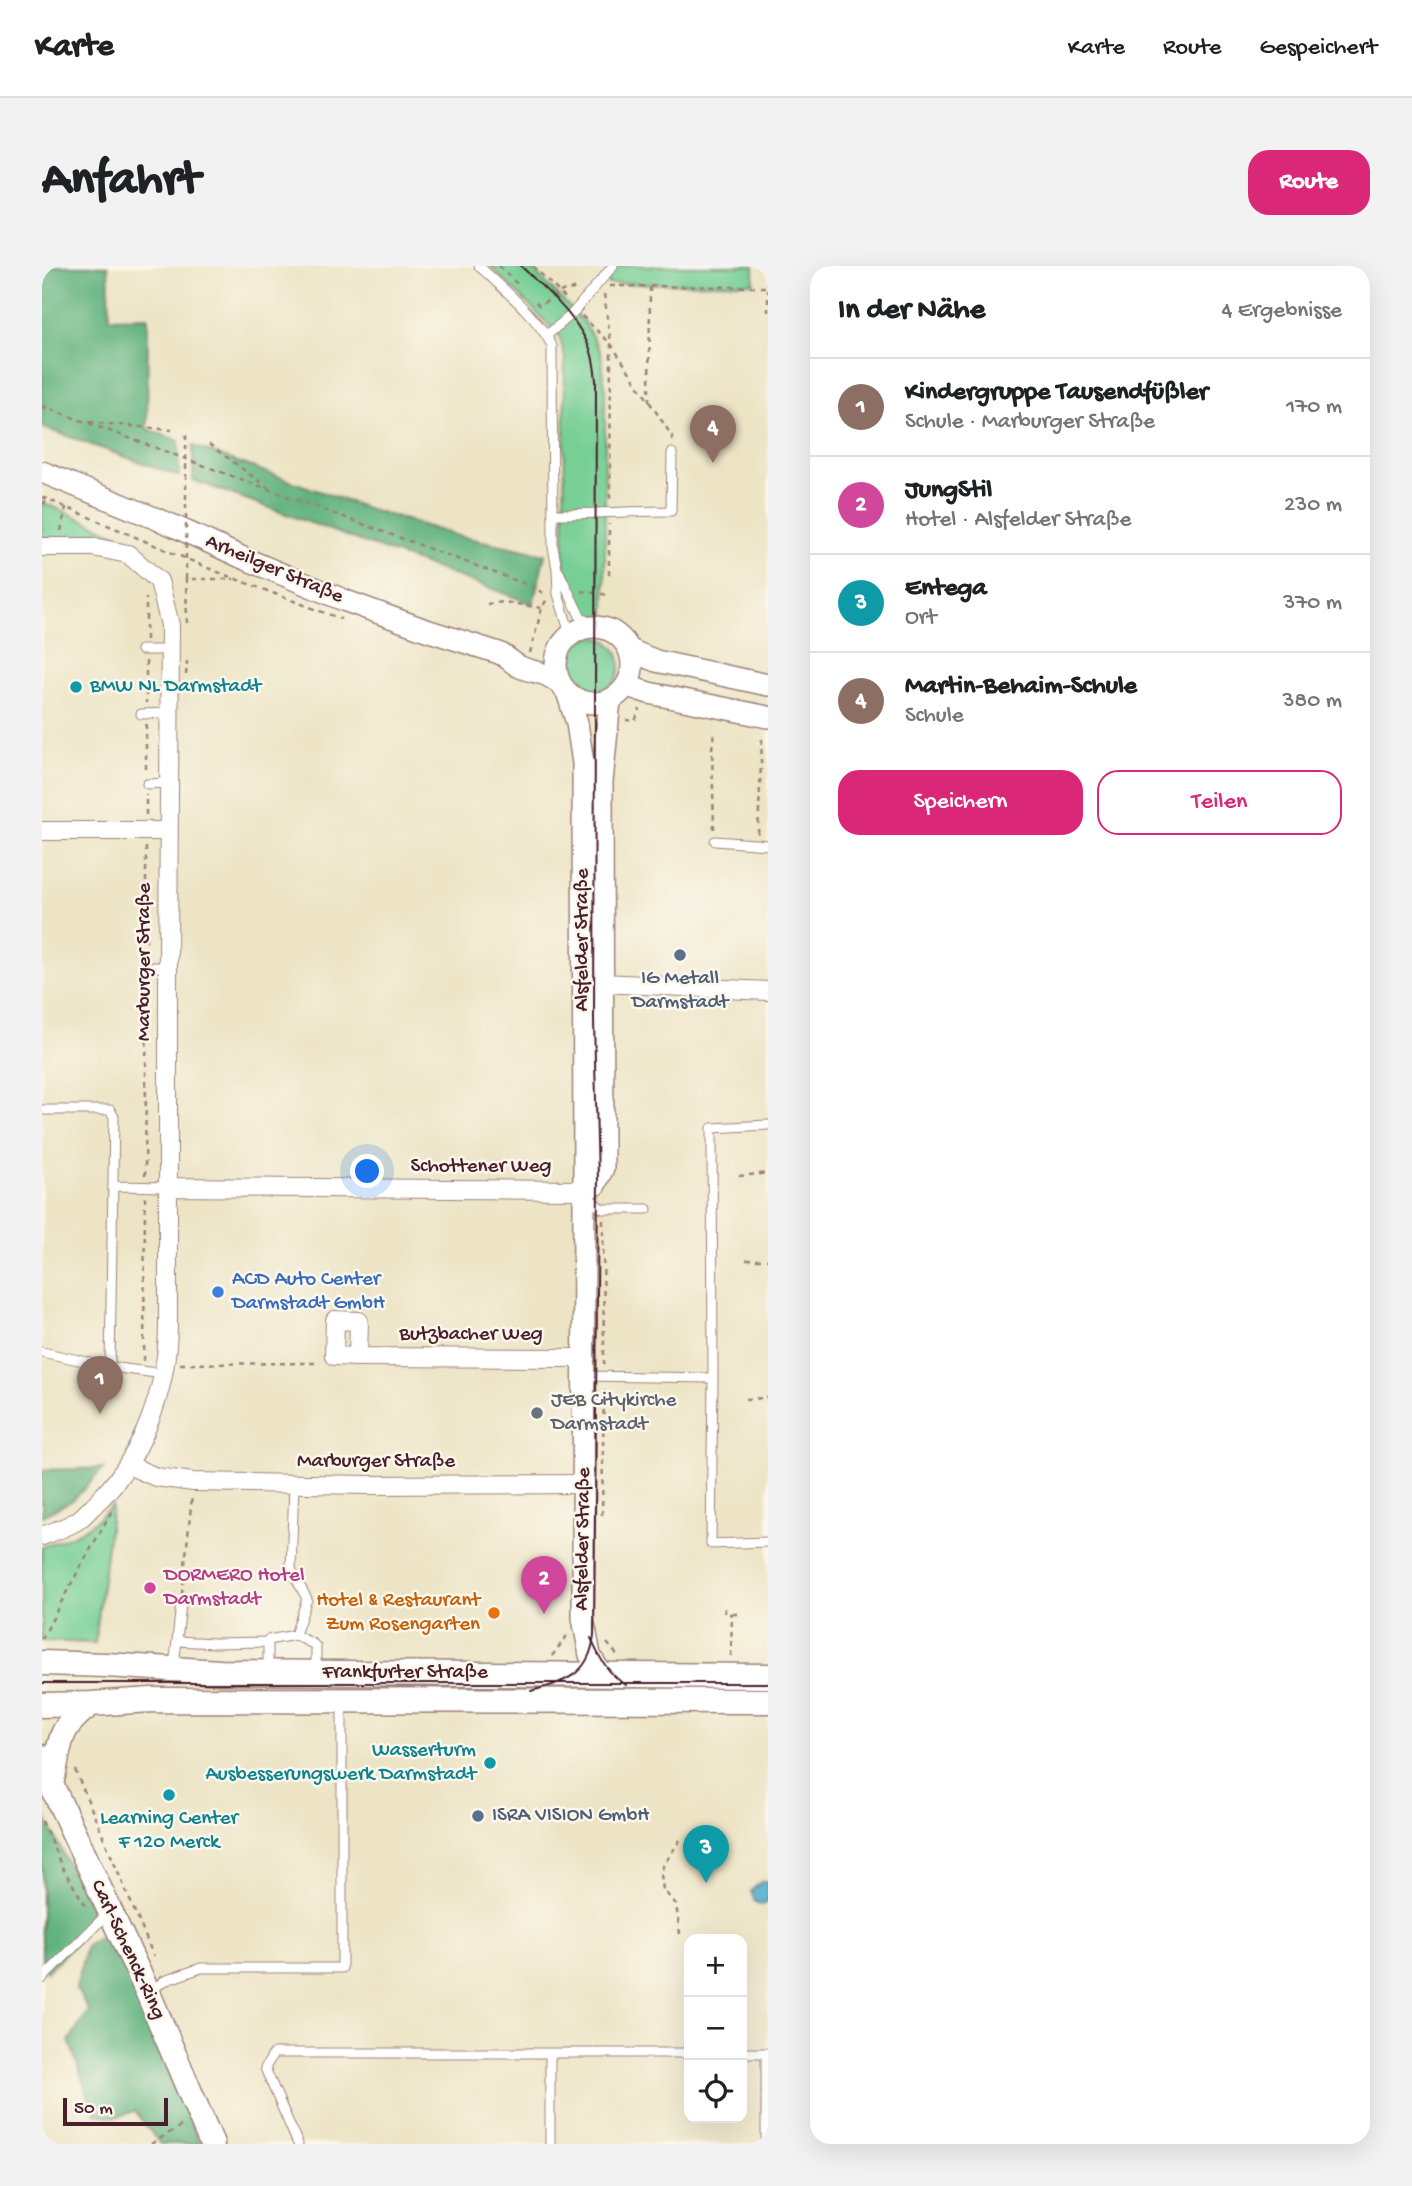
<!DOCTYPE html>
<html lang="de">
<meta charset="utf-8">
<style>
body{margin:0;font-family:"Gochi Hand",sans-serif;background:#f2f2f2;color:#202124}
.controls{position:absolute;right:21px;bottom:21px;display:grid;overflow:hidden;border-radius:14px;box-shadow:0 7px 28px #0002}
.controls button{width:63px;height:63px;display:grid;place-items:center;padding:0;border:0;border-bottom:2px solid #e0e0e0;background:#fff;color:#202124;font:35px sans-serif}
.scale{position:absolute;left:21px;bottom:18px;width:105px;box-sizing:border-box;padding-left:7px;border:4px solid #4a1f2b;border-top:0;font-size:19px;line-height:24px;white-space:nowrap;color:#4a1f2b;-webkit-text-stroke:5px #fbf7ec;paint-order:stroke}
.you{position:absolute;left:326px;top:906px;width:24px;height:24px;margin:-18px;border:5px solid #fff;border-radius:50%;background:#1a73e8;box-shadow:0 0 0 10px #1a73e833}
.badge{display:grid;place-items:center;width:46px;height:46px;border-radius:50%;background:#db2777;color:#fff;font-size:23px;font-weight:700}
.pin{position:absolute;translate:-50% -58px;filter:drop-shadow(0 2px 4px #0008)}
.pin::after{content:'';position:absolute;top:37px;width:24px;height:21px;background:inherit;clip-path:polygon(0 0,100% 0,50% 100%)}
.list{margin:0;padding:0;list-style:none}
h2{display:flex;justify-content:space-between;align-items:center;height:91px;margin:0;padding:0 28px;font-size:30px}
h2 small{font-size:23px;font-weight:400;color:#757577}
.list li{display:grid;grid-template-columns:46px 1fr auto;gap:21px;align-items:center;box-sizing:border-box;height:98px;padding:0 28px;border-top:2px solid #e0e0e0}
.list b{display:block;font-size:26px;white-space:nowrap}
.list p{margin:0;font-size:23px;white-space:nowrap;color:#757577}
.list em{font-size:23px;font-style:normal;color:#757577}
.actions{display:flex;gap:14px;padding:21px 28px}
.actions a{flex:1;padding:16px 0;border:2px solid #db2777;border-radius:21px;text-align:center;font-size:24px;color:#db2777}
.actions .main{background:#db2777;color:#fff}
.icon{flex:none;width:38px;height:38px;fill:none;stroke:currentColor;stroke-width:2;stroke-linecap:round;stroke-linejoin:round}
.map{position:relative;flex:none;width:726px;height:1878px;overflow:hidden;border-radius:21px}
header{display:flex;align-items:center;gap:42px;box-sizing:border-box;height:98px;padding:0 35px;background:#fff;border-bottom:2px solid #e0e0e0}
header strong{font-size:33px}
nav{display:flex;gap:38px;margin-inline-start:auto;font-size:24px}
.intro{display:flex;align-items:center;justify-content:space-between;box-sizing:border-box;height:168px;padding:0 42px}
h1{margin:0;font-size:49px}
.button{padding:18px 32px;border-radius:21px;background:#db2777;color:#fff;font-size:24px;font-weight:700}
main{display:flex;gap:42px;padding:0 42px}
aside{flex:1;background:#fff;border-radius:21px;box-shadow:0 7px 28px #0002}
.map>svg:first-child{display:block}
</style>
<header>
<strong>Karte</strong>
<nav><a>Karte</a><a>Route</a><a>Gespeichert</a></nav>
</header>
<div class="intro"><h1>Anfahrt</h1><a class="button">Route</a></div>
<main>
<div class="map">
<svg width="726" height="1878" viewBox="0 0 726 1878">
<rect width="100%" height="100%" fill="#fbf7ec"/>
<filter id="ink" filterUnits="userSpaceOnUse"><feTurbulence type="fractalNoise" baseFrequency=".0143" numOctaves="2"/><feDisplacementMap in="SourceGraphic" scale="14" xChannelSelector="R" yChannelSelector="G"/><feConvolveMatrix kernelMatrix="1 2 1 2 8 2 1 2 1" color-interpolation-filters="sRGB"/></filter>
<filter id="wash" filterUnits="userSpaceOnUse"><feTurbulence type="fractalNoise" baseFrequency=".00686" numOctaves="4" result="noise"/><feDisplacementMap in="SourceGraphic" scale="28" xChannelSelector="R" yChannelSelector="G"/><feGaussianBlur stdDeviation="1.57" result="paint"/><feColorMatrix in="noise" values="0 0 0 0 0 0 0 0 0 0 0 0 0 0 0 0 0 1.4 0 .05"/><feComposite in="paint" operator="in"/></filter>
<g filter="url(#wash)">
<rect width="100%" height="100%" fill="#ede4c5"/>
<path fill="#77cf95" stroke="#607760" stroke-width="2" d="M448 0H487L542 56 559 87 563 122V358L549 353 538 337 522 297 523 92 517 69Z
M566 0H712V17L566 18Z
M0 236 85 273 0 272Z
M522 399a28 28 0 1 1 56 0a28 28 0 1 1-56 0Z
M70 1239 53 1377 0 1375V1281C33 1269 46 1265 70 1239Z"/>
<path fill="#61b27e" stroke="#566854" stroke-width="2" d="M0 0H66L68 52 106 51 105 163 137 175V210L0 161Z
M151 180 324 242 416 270 503 288 491 338 151 214Z
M62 1202 31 1234 0 1250V1204Z
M0 1544 31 1608 50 1643 35 1675 5 1706 0 1693Z
M66 1666 80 1695 158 1878H118L93 1845 74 1851 53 1848 27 1775 47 1745 34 1722 44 1679Z"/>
<path fill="#4eaccd" stroke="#4c667c" stroke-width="2" d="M726 1615V1636L721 1639 713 1636 709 1625 719 1616Z"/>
</g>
<g filter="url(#ink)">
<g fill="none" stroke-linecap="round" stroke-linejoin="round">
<g stroke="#9c8278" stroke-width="11">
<path id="service" d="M437 0C460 22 497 52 510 80L511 281 515 303 516 328 528 368
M505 69 529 49 571 0
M511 248C551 248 589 245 629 245L630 187
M517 306 539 352 555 360
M99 384H128
M99 448 126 447
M105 518 126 517
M673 575 726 579
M105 701H126
M0 844H68L72 851 68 1101
M726 859 670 862 671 1112 669 1278 726 1276
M71 920 125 921
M546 930 556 940 561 943H605
M0 1086 68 1101 122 1108
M543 1110 671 1112
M253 1369 271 1378 274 1381V1405
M135 1375 173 1377 226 1376
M226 1399V1374L253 1369 265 1333 249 1303 252 1218
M132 1401 139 1338
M0 1713 66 1647
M106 1727 122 1715 159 1702H300V1436
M508 1787V1878
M700 1787H724V1878
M256 1878 223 1802 232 1787H647"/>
</g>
<g stroke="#9c8278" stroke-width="20">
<path id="minor" d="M0 281H51L86 288 117 315 128 359 126 701V1061C125 1126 99 1196 51 1240 46 1245 41 1251 35 1255 25 1261 11 1266 0 1270
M0 565H126
M560 717 726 725
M125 921 542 924
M293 1054 317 1055 316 1091 292 1090Z
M316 1091 542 1092
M86 1199 114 1211 151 1216 326 1219 543 1218"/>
</g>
<g stroke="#9c8278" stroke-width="24">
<path id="tertiary" d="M0 206 132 260 199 291 304 335 384 364 457 387C466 391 469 396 476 400 492 408 502 404 518 418
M514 399a38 38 0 1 1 76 0a38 38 0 1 1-76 0Z
M588 384 614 395 726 419
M585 420 607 427 726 451
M525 426 535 457 541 497 542 924
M559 1408 548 1389 541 1352 542 924 553 919 561 902 560 516 568 434"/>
</g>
<g stroke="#9c8278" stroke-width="27">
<path id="secondary" d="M0 1397 64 1399 178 1406 726 1410
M0 1439 49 1438 109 1434 726 1435
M0 1491 9 1518 106 1727 170 1878
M10 1514C20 1476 13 1464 49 1438"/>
</g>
<path stroke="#9c8278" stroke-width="2.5" stroke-dasharray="5 5" stroke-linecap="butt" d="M457 0 476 19
M491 0 526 35
M568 20 726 21 725 0
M726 22V46
M562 28 569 78 568 234
M494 36 497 40 520 25 537 22
M540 50 569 78 630 170V177
M607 136 608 21
M0 140 489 320 505 329
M47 156 130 164
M144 169V190
M167 178 229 224
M0 231 173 305 299 353
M0 238 6 234
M19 265 24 241
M567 309V258
M539 325 567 329
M445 338 462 336 500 342
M145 357 144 313H192
M104 374V332
M488 387 500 342 506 331
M104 395V437
M144 409 145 395
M584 454 593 455 598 443
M104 458V507
M104 549V528
M672 563 670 483 672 465
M716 568 720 473
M104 581V689
M103 910 105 714
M697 910 726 907
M561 954 562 1098
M704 994H726
M102 1095 103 931
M138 1098 273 1097 278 1096
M704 1133 726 1132
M560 1249 562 1122
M140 1328 150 1230
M683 1342V1348H690L689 1390
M690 1348H698
M0 1373 24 1327 71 1243
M565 1377 576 1390
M510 1390 527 1367
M33 1504 112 1691
M0 1555 20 1601 45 1642
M638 1668 634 1638 621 1624 619 1608 621 1600 638 1574
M109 1878 142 1858"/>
<use href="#service" stroke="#fff" stroke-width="9"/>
<use href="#minor" stroke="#fff" stroke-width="18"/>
<use href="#tertiary" stroke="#fff" stroke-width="21"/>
<use href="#secondary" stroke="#fff" stroke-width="24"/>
<path stroke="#4a1f2b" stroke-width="2" d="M479 0C505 26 537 51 549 86 552 95 553 105 554 114L552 755 556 914 552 1369C548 1409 523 1416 489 1425
M549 1372C556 1390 567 1409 584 1419
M0 1417H726"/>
<path stroke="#9c8278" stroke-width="2.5" stroke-dasharray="5 5" stroke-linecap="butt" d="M144 313V190"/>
</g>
</g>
<g fill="#0f9aa8" stroke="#fbf7ec" stroke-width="2.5">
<circle cx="34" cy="421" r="7"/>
<circle cx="448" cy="1497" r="7"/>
<circle cx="127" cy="1529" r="7"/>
</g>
<g fill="#5c6f8a" stroke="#fbf7ec" stroke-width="2.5">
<circle cx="638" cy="689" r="7"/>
<circle cx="436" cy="1550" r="7"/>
</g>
<circle fill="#3f7fe0" stroke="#fbf7ec" stroke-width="2.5" cx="176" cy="1026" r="7"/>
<circle fill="#6b7280" stroke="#fbf7ec" stroke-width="2.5" cx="495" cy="1147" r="7"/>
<circle fill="#d1479c" stroke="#fbf7ec" stroke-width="2.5" cx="108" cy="1322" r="7"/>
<circle fill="#e8710a" stroke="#fbf7ec" stroke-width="2.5" cx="452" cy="1347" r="7"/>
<g text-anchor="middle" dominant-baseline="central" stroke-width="5" stroke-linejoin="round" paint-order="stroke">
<g font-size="21" fill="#4a1f2b" stroke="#fbf7ec">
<text transform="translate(232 304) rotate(23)">Arheilger Straße</text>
<text transform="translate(541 674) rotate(-90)">Alsfelder Straße</text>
<text transform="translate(103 696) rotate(-90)">Marburger Straße</text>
<text x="439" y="901">Schottener Weg</text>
<text x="429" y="1069">Butzbacher Weg</text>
<text x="334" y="1196">Marburger Straße</text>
<text transform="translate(542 1273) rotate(-89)">Alsfelder Straße</text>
<text x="363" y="1407">Frankfurter Straße</text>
<text transform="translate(85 1684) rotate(65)">Carl-Schenck-Ring</text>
</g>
<g font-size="21" fill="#0d838f" stroke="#fbf7ec" text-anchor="start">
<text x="48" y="421">BMW NL Darmstadt</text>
<text x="434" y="1485" text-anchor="end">Wasserturm<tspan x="434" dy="24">Ausbesserungswerk Darmstadt</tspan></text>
<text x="127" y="1553" text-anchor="middle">Learning Center<tspan x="127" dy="24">F 120 Merck</tspan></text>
</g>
<g font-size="21" fill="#4e5e75" stroke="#fbf7ec">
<text x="638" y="713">IG Metall<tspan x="638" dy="24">Darmstadt</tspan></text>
<text x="450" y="1550" text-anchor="start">ISRA VISION GmbH</text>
</g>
<g font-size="21" fill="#366cbe" stroke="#fbf7ec" text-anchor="start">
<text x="190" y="1014">ACD Auto Center<tspan x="190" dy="24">Darmstadt GmbH</tspan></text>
</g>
<g font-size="21" fill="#5b616d" stroke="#fbf7ec" text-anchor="start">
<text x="509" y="1135">JEB Citykirche<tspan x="509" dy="24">Darmstadt</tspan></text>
</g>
<g font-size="21" fill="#b23c85" stroke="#fbf7ec" text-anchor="start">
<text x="122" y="1310">DORMERO Hotel<tspan x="122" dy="24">Darmstadt</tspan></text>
</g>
<g font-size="21" fill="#c56008" stroke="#fbf7ec" text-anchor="end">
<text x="438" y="1335">Hotel &amp; Restaurant<tspan x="438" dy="24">Zum Rosengarten</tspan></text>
</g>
</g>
</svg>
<div class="controls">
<button>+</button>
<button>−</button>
<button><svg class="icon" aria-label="locate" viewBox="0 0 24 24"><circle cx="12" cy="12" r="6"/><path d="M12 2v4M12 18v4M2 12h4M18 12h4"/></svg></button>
</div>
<div class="scale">50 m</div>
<div class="you"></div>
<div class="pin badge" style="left:58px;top:1148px;background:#8d6e63">1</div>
<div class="pin badge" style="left:502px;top:1348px;background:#d1479c">2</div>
<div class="pin badge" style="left:664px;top:1617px;background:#0f9aa8">3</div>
<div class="pin badge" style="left:671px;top:197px;background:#8d6e63">4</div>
</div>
<aside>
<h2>In der Nähe<small>4 Ergebnisse</small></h2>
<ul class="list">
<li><span class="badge" style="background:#8d6e63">1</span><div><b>Kindergruppe Tausendfüßler</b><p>Schule · Marburger Straße</p></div><em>170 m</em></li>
<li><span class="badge" style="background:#d1479c">2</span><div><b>JungStil</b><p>Hotel · Alsfelder Straße</p></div><em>230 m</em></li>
<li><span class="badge" style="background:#0f9aa8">3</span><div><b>Entega</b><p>Ort</p></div><em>370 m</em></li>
<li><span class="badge" style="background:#8d6e63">4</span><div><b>Martin-Behaim-Schule</b><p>Schule</p></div><em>380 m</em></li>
</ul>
<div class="actions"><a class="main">Speichern</a><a>Teilen</a></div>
</aside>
</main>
